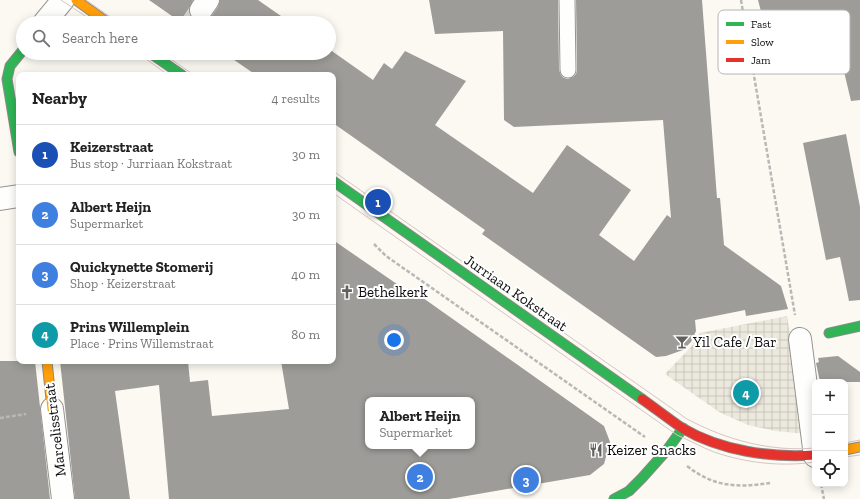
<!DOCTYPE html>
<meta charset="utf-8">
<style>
body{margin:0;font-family:"Zilla Slab",serif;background:#f6f6f6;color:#222}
.controls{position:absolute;right:12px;bottom:12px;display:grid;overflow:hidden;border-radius:8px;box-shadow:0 2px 10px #0003}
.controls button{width:36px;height:36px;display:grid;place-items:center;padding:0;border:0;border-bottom:1px solid #e0e0e0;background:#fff;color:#222;font:20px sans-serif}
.you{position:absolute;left:394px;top:340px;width:14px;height:14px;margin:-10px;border:3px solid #fff;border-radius:50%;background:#1a73e8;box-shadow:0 0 0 6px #1a73e833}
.badge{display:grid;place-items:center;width:26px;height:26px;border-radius:50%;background:#7c3aed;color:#fff;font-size:13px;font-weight:700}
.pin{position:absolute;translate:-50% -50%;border:2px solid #fff;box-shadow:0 1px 4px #0006}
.popup{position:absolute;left:365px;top:397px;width:110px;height:52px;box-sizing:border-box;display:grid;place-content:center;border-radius:8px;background:#fff;filter:drop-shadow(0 1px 3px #0005);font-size:13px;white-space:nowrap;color:#767676}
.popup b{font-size:15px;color:#222}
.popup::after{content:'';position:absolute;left:50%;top:100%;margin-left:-8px;border:8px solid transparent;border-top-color:#fff}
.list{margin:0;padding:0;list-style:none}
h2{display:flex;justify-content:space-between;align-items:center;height:52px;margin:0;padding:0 16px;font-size:17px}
h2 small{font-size:13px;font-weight:400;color:#767676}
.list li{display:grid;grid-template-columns:26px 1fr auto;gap:12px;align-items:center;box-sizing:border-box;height:60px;padding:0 16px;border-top:1px solid #e0e0e0}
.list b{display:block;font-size:15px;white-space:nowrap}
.list p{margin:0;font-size:13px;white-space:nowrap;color:#767676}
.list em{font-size:13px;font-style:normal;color:#767676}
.icon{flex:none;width:22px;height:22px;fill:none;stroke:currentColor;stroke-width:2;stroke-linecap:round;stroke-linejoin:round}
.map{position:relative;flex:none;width:860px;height:499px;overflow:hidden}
.search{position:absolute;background:#fff;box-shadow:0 2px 10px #0003;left:16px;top:16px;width:320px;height:44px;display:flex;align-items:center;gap:10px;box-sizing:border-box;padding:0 14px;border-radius:22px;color:#767676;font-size:15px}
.panel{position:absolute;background:#fff;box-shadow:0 2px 10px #0003;left:16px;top:72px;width:320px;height:292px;border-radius:8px}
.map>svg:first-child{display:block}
</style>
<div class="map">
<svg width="860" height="499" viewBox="0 0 860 499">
<defs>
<pattern id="plaza-grid" width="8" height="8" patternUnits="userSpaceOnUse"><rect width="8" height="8" fill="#ece8dd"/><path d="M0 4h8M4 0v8" fill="none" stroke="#c9c6bc"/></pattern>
</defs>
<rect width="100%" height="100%" fill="#fbf9f2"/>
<path fill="url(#plaza-grid)" d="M787 316 806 434 775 431 748 425 719 412 665 374 691 347 700 333Z"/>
<path fill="#9e9c98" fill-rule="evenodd" d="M149 0H193L189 9 190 15 194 20 200 22 207 21 211 17 218 7 220 0H258L291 23H182Z
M429 0H558L559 70 561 75 564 78 568 79 573 77 576 74 577 70 576 0H702L717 198H720L724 245 781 286 788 309 746 316 745 310 695 320 696 331 691 342 683 350 666 356 656 357 482 234 485 230 333 123V75H256L224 53H329V49L373 80 384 63 392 69 405 51 466 81 435 125 533 193 567 145 631 190 599 235 634 261 667 215 671 218 663 120 514 127 504 120 503 31 435 34Z
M758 0H860V100L851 101 833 25 806 31 804 23 766 31Z
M846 134 860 207V300L849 301 840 257 826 260 803 143Z
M333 240 407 291 409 288 604 426 610 442 604 464 590 475 449 499H169L159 385 115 391 130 499H75L60 361H188L190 382 208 380 212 416 289 409 281 361H333ZM368 400H472V446H368Z
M838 356 860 372V382H820L816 363 819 362 818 358Z
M0 361H35L50 499H0Z"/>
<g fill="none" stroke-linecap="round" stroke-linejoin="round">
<path stroke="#d7d6d0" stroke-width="22" stroke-dasharray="22 11" stroke-linecap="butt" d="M192 23 201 10"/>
<g stroke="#949390" stroke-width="17">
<path id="lane" d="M567 0 568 70"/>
</g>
<g stroke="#949390" stroke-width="24">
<path id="street" d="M201 10 208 0
M44 23 63 0
M0 199 19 196
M800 339 815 456
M52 409 63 499"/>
</g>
<g stroke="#8b8a87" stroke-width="11">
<path id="fast" d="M150 53 182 75
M19 152 7 79 10 66 23 50
M333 181 642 399
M829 333 860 326
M614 499 629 491 642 478 667 450 683 428"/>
</g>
<g stroke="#8b8a87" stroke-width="11">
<path id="slow" d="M76 0 108 23
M47 361 52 409
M845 450 860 447"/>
</g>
<g stroke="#8b8a87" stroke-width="11">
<path id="jam" d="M642 399C656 409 669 419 682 428 721 451 771 458 815 455"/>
</g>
<path stroke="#b8b8b6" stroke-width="2.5" stroke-dasharray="4 2" stroke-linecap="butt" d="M741 0 795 315
M374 244 386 256 645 437
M0 418 26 414
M687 466C714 487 737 488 770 483
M821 484 824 499"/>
<use href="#lane" stroke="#fefefd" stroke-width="15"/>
<use href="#street" stroke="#fefefd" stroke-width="22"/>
<use href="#fast" stroke="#30b455" stroke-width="9"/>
<use href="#slow" stroke="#ff9f0a" stroke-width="9"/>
<use href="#jam" stroke="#e5322d" stroke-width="9"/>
<path stroke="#d9c3c3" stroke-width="1" d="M61 0 96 23
M86 0 119 23
M138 53 168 75
M162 53 194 75
M333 171 687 419C727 440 770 452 815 448
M333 193 677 435C689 440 701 447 714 452 746 463 781 467 815 462
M845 443 860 440
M845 457 860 455"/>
</g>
<defs>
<g id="church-bare" transform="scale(1.08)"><path d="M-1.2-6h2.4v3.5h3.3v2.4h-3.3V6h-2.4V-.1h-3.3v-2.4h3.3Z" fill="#60605d" stroke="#fff" stroke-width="2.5" paint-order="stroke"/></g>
<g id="bar-bare" transform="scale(1.08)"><path d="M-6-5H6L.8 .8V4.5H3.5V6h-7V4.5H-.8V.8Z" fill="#60605d" stroke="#fff" stroke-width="2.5" paint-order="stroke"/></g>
<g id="restaurant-bare" transform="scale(1.08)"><path d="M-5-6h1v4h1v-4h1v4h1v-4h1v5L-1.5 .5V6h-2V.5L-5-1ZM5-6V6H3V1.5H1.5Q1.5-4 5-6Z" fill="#60605d" stroke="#fff" stroke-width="2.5" paint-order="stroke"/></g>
</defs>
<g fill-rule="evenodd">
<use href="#church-bare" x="347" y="292"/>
<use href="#bar-bare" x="682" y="342"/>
<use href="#restaurant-bare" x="596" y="450"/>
</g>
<g text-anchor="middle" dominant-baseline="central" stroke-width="4" stroke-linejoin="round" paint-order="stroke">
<g font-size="15" fill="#0d0d0d" stroke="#fff" text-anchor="start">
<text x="358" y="292">Bethelkerk</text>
<text x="693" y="342">Yil Cafe / Bar</text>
<text x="607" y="450">Keizer Snacks</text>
</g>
<g font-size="15" fill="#0d0d0d" stroke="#fff">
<text transform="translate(516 293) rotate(35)">Jurriaan Kokstraat</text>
<text transform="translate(55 430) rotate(-97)">Marcelisstraat</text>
</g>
</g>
<rect x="718" y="10" width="132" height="64" rx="6" fill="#fff" stroke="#b6b6b6" stroke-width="1"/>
<rect x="726" y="22" width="18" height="4" fill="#30b455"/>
<rect x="726" y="40" width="18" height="4" fill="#ff9f0a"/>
<rect x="726" y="58" width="18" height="4" fill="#e5322d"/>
<g font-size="11" fill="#0d0d0d">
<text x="751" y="28">Fast</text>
<text x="751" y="46">Slow</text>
<text x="751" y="64">Jam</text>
</g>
</svg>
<div class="controls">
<button>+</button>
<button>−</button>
<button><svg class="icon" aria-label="locate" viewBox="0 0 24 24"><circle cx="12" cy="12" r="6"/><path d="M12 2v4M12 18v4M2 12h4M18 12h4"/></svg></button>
</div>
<div class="you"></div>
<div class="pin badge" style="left:378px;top:202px;background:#1a4fb4">1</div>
<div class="pin badge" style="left:420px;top:477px;background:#3f7fe0">2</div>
<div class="popup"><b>Albert Heijn</b>Supermarket</div>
<div class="pin badge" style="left:526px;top:480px;background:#3f7fe0">3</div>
<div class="pin badge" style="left:746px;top:393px;background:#0f9aa8">4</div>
<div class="search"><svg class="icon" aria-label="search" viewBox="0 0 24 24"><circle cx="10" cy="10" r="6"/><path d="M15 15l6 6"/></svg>Search here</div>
<section class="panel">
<h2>Nearby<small>4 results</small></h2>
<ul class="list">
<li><span class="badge" style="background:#1a4fb4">1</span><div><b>Keizerstraat</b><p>Bus stop · Jurriaan Kokstraat</p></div><em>30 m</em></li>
<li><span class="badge" style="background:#3f7fe0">2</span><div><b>Albert Heijn</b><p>Supermarket</p></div><em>30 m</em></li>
<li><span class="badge" style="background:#3f7fe0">3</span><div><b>Quickynette Stomerij</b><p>Shop · Keizerstraat</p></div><em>40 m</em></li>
<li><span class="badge" style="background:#0f9aa8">4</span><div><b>Prins Willemplein</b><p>Place · Prins Willemstraat</p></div><em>80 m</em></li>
</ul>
</section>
</div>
